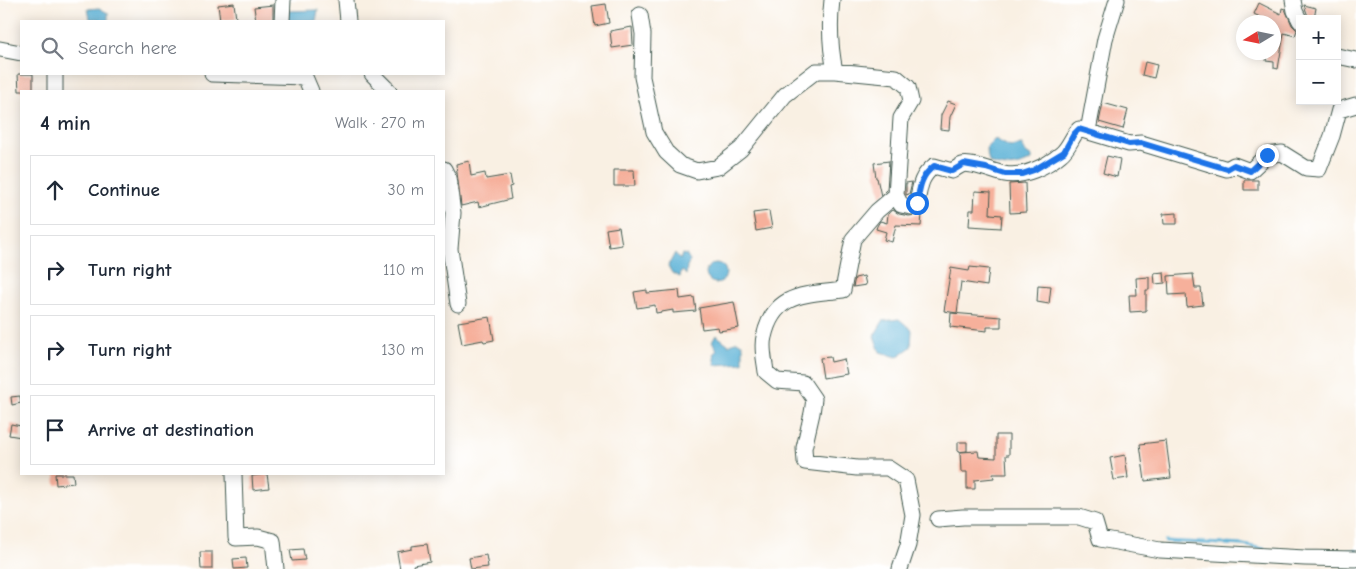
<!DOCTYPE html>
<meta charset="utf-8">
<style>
body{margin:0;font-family:"Comic Neue",sans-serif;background:#f6f6f7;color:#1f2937}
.controls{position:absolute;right:15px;top:15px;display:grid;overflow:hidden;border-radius:0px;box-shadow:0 2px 12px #0003}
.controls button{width:45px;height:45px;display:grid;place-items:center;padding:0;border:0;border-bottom:1px solid #e0e1e3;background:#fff;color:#1f2937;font:25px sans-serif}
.compass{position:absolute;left:1236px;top:15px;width:45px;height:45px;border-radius:50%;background:#fff;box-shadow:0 2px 12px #0003;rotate:260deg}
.stop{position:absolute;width:15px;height:15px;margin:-11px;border:4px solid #1a73e8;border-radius:50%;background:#fff}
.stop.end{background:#1a73e8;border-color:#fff;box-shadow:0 1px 5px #0008}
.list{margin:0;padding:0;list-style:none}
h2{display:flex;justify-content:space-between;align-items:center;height:65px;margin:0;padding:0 20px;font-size:21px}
h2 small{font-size:16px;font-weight:400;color:#747a83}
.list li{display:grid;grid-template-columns:32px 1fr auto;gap:15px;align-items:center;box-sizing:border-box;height:70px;margin:0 10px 10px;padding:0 10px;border:1px solid #e0e1e3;border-radius:0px}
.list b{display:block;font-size:19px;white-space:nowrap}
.list em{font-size:16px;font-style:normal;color:#747a83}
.icon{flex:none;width:28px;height:28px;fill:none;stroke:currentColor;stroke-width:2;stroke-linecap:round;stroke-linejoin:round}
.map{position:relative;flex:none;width:1356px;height:569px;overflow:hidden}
.search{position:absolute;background:#fff;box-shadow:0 2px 12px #0003;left:20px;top:20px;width:425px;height:55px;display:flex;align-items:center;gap:12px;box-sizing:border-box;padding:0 18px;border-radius:0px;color:#747a83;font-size:19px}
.panel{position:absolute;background:#fff;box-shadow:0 2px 12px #0003;left:20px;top:90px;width:425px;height:385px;border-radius:0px}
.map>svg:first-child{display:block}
</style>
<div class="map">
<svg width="1356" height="569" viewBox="0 0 1356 569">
<rect width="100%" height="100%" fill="#fff"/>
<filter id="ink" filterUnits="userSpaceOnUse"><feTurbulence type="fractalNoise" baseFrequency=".02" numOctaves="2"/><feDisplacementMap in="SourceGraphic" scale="10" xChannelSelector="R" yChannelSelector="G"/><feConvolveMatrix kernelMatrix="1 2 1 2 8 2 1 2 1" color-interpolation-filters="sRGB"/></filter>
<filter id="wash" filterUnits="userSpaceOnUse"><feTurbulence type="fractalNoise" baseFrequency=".0096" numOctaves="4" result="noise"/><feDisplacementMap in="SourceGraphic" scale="20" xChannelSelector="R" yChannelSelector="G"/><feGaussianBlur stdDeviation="1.12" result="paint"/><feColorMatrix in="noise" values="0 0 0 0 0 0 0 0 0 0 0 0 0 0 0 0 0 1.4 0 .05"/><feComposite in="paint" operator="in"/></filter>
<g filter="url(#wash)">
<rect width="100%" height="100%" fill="#f9f0e3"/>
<path fill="#58b0d5" stroke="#3c7684" d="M99 8 108 13V21H101L99 19H90L88 9Z
M318 10 316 21H287L288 11Z
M995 139 1010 147 1022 145 1026 153 1032 157V160C1019 167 1002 170 989 162L986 148Z
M675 253 680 260 682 254 687 255 690 261 687 266 686 275 683 271 681 272 680 277 672 273 668 266Z
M706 273a10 10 0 1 1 20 0a10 10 0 1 1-20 0Z
M899 319 912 330 911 347 897 357 880 352 874 336 883 321Z
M716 335 729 345 737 341 743 345V363L715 365 713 354 717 350 712 342Z"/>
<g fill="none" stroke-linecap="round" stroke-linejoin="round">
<path stroke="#58b0d5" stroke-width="3" d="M1165 541 1243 545 1264 549
M1342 551H1356"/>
</g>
<g id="blocks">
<path fill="#f6b09b" d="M234 3 236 19 220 21 218 5Z
M1259 3 1281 14 1282 8 1285 9 1292 25 1297 30 1295 36 1284 33 1278 69 1274 68V62L1266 61 1267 52H1274V34L1276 25 1254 14Z
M606 4 609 23 595 26 592 6Z
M273 5V21H256L254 7Z
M1304 5 1316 8 1314 19H1309Z
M632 27 633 45 612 48 610 31Z
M1145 62 1157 65 1154 78 1142 75Z
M18 74H33V91H19Z
M948 101 956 104 950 117 949 130 940 129 941 115Z
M1103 103 1128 110 1123 129 1099 122Z
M1107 156 1120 159 1117 177 1103 173Z
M469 161 471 176 485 173 486 179 510 175 512 186 509 187 511 199 479 207 478 202 461 206 456 164Z
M889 161 887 190 881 196 877 178H876L874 163Z
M614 170H634L635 186H614Z
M1244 180H1258V190H1244Z
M912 182 909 194 906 195V183Z
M1025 183 1026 212 1010 213 1009 184Z
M975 191 991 192 990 214 1002 215 1001 228 969 226 970 210H974Z
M893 210 899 214 909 216 922 214 921 226 896 225 892 242 884 240 886 232 876 229 877 226 880 221 887 223 888 214Z
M769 211 772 228 756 231 753 213Z
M1177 213V224H1164L1163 214Z
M619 227 622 245 609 247 606 229Z
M970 267 989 269 987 286 961 282 957 313 944 311 951 268 969 271Z
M1164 272 1165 283 1155 284 1154 273Z
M1193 274 1195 288H1201L1203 305 1187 307 1186 294 1169 295 1168 276Z
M864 276 866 285 853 287 855 278Z
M1149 277V290H1146V311L1130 312 1129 295H1137L1136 278Z
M1038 285 1051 286 1049 304 1037 302Z
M647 290V293L679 290 680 299 694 297 696 311 673 313V310L656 313 655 305 637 308 634 292Z
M734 302 739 328 719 331 718 327 702 329 699 308Z
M951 313 1001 317V327H987V331L950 327Z
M490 317 494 340 484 342 483 340 462 344 458 322Z
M830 357 831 362 844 359 847 374 823 378 820 358Z
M20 396 21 403 12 405 11 397Z
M11 424 21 426V437L9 435Z
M996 435H1009V455H1006L1007 474H993L994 478 975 480V489H967V472H961L960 452 978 451 979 457 996 458Z
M1166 441 1171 478 1145 481 1140 444Z
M958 442H967V451L958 452Z
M1125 455 1128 478 1114 480 1110 458Z
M55 474H73L74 483 56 485Z
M267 474 269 488 253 490 252 476Z
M427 544 430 562 413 565 414 569H400L397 552 412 549V546Z
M303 549 305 560 292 561 290 550Z
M200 552H212V569H201Z
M486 555 488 567 471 569 469 558Z
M246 558 247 568 234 569 233 559Z"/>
</g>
</g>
<g filter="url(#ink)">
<use href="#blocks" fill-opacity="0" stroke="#40584e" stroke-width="1"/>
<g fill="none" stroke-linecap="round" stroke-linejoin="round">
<g stroke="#40584e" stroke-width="17">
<path id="minor" d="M346 0 348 21
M832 0C829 25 830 47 835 71L896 77 908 87 911 101 901 118 896 195 877 211 853 239 843 290C805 295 774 292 764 337 761 347 765 362 766 372L777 381 803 383 814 399 812 413 804 448 805 462 857 468H888L906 480 913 515 908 545 900 569
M1293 0 1295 11 1300 21
M640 15 643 34 642 77 654 132 666 152 680 165 697 171 718 167 741 149 785 95 816 71H835
M282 21 283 0
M0 49 21 53
M1337 56 1356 60
M55 74V91
M212 74 305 77 311 91
M372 74 389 91
M1088 131 1105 39 1117 0
M444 169 448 177 453 213 450 249 458 304
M896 195 901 205 911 207 917 203C920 187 920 177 934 166L952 171C955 169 959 166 962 165 970 162 995 172 1004 174 1023 178 1047 166 1061 154 1069 148 1072 136 1079 129L1129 144 1141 143 1227 169 1234 165 1250 171 1267 155 1282 153 1306 168 1319 169 1332 136 1339 110 1356 105
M234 474 236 538 258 537 273 541 276 569
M938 519 963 517H1079L1095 522 1100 539 1160 550 1305 558 1356 559"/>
</g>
<use href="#minor" stroke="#fff" stroke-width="15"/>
</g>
</g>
<g fill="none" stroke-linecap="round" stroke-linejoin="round" filter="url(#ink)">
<path stroke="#1a73e8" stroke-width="6" d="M917 203C920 187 920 177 934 166L952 171 964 164 986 168 1005 174H1022L1034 170 1064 152 1074 134 1079 129 1129 144 1141 143 1227 169 1234 165 1250 171 1267 155"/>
</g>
</svg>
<div class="controls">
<button>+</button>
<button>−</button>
</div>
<svg class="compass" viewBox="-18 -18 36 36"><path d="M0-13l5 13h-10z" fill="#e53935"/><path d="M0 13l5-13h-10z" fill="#747a83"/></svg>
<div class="stop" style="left:917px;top:203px"></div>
<div class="stop end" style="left:1267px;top:155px"></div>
<div class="search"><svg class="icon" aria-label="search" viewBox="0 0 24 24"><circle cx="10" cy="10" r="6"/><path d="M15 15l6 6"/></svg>Search here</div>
<section class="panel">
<h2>4 min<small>Walk · 270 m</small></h2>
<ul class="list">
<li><svg class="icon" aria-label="ahead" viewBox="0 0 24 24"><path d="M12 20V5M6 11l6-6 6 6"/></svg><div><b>Continue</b></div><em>30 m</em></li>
<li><svg class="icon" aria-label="right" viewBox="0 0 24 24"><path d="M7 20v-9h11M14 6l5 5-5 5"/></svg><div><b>Turn right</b></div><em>110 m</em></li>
<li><svg class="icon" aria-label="right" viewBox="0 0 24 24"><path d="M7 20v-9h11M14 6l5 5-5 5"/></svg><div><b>Turn right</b></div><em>130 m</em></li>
<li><svg class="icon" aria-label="arrive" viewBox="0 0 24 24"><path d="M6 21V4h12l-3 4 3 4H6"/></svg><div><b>Arrive at destination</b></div></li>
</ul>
</section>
</div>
